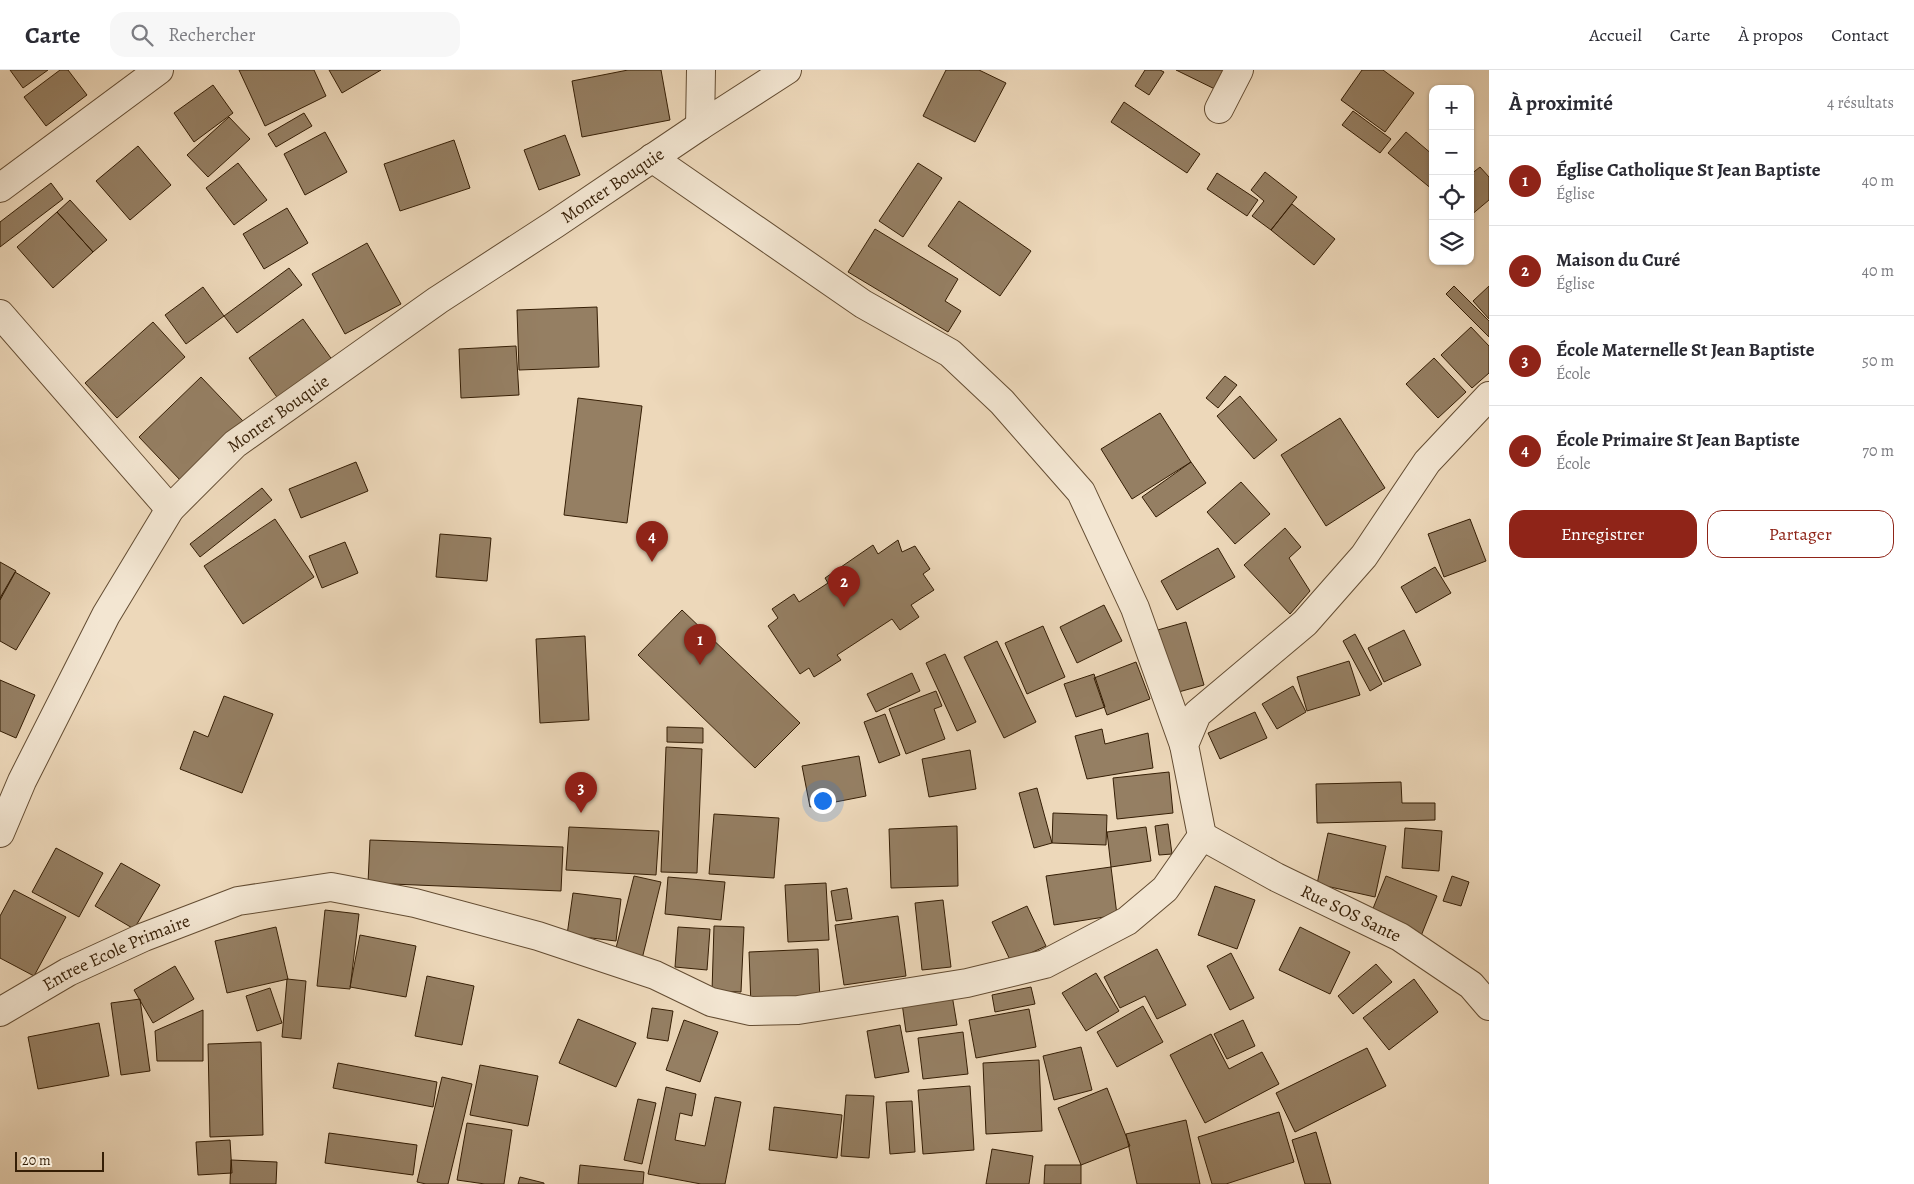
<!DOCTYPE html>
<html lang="fr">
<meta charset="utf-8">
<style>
body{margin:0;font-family:Alegreya,serif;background:#f7f7f7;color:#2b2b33}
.controls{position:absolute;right:15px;top:15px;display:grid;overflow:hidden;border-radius:10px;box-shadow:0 1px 4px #0004}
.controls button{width:45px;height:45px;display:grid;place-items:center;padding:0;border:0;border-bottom:1px solid #e1e1e2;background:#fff;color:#2b2b33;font:25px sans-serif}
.scale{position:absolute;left:15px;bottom:12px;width:89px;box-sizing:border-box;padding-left:5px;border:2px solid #351e05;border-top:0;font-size:14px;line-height:18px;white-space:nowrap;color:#351e05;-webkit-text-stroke:4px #f3e6d2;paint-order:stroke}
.you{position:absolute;left:822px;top:730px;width:18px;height:18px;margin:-12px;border:4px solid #fff;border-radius:50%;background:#1a73e8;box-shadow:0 0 0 8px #1a73e833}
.badge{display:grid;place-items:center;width:32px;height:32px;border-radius:50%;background:#8f2418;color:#fff;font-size:16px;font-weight:700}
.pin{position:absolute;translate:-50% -41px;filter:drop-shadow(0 1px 2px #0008)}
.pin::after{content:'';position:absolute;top:26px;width:18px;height:15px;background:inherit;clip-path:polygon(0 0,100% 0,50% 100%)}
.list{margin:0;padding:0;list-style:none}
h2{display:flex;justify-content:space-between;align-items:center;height:65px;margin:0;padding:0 20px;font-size:21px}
h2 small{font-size:16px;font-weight:400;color:#7c7c81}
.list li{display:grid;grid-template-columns:32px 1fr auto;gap:15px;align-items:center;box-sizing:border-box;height:90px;padding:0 20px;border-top:1px solid #e1e1e2}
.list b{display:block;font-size:19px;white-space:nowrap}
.list p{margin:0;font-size:16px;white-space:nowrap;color:#7c7c81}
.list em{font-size:16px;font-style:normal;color:#7c7c81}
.actions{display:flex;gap:10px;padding:15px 20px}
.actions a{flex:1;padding:11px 0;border:1px solid #8f2418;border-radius:15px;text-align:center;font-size:18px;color:#8f2418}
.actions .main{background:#8f2418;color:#fff}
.icon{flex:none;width:28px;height:28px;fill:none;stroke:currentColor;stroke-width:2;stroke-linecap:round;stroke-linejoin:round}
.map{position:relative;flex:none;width:1489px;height:1114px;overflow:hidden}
header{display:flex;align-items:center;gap:30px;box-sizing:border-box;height:70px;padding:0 25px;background:#fff;border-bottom:1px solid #e1e1e2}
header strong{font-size:24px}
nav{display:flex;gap:28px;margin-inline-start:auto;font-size:18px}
.search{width:350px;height:45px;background:#f7f7f7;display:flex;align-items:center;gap:12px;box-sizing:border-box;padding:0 18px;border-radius:15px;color:#7c7c81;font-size:19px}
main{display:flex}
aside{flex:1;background:#fff}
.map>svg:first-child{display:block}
</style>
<header>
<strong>Carte</strong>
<div class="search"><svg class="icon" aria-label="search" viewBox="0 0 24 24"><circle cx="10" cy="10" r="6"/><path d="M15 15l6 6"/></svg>Rechercher</div>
<nav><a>Accueil</a><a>Carte</a><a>À propos</a><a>Contact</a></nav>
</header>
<main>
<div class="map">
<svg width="1489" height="1114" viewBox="0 0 1489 1114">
<rect width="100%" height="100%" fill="#edd8ba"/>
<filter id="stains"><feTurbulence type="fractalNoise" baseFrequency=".004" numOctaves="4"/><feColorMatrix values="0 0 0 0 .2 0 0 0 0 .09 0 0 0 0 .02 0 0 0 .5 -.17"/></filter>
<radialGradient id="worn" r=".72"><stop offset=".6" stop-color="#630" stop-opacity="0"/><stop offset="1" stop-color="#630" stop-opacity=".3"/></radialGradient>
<path fill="#957f63" stroke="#351e05" d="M10 0H48L23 18Z
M60 0H68L87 25 46 56 24 27Z
M239 0H314L326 26 265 56Z
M329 0H381L342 23Z
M628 0H661L670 50 582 67 572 11Z
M946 0H979L1006 13 975 72 923 46Z
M1145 0H1160L1164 2 1149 25 1135 16Z
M1176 0H1235L1223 23Z
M1362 0H1383L1414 23 1385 62 1341 30Z
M213 15 233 43 194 72 174 43Z
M1124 32 1200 84 1187 103 1111 52Z
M1353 41 1391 69 1380 83 1342 55Z
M304 43 312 56 276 77 268 64Z
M229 47 250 69 208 107 187 85Z
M325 62 347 102 305 125 284 84Z
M1406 62 1433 85V120L1388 83Z
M565 65 580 105 539 120 524 80Z
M454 70 470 118 400 141 384 94Z
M138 76 171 115 130 150 96 111Z
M238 93 267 130 234 155 206 118Z
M918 93 942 108 903 167 879 151Z
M1480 97 1489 107V130L1470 146V105Z
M1265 102 1297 127 1271 160 1252 146 1264 131 1251 120Z
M1217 103 1258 130 1247 146 1207 119Z
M51 113 63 129 0 177V152Z
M70 130 107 170 93 182 57 142Z
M959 131 1031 181 1000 226 928 176Z
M1292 134 1335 169 1314 195 1271 160Z
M287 138 308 173 264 199 243 164Z
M57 142 93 182 53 218 17 177Z
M875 159 958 209 945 231 961 241 948 262 848 202Z
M367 173 401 234 345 264 312 204Z
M289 198 302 215 237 263 224 246Z
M1454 216 1489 251V267L1446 224Z
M1489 216V249L1473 231Z
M203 217 224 246 186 274 165 245Z
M597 237 599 297 519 300 517 240Z
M303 249 333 291 279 330 249 288Z
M153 252 185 287 117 348 85 313Z
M1471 257 1489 276V303L1472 318 1441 285Z
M516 276 519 325 461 328 459 279Z
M1434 288 1466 322 1438 348 1406 314Z
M1225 306 1237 315 1218 338 1206 328Z
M201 307 243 351 181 411 139 367Z
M1240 326 1277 370 1254 389 1217 346Z
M578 328 642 336 627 453 564 445Z
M1160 343 1191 392 1132 429 1101 379Z
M1340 348 1385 418 1326 456 1281 385Z
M356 392 368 421 301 448 289 419Z
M1191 392 1206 413 1156 447 1142 427Z
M1241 412 1270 444 1235 474 1207 442Z
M262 418 272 430 200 487 190 474Z
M275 449 314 507 243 554 204 496Z
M1470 449 1486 491 1444 507 1428 464Z
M1285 458 1301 477 1289 488 1310 521 1290 544 1244 495Z
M440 464 491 468 487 511 436 507Z
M898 470 902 482 915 476 930 499 923 504 934 520 911 535 919 547 900 560 892 549 837 585 841 590 814 607 809 598 800 604 768 556 778 548 772 539 794 524 799 532 828 513 825 508 873 475 878 484Z
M345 472 358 503 322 518 309 486Z
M1218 478 1235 507 1177 540 1161 511Z
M0 492 16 501 0 530Z
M1435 497 1451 523 1416 543 1401 517Z
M15 502 50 523 16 580 0 571V528Z
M1104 535 1122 571 1077 593 1060 557Z
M682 540 800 653 755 698 638 585Z
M1186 552 1204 615 1164 626 1147 563Z
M1043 556 1065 607 1027 624 1005 573Z
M1404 560 1421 595 1384 612 1368 578Z
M1355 564 1382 614 1370 621 1343 571Z
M585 566 589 650 540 653 536 569Z
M997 571 1036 652 1004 668 964 587Z
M945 584 976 652 957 661 926 593Z
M1349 591 1360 625 1307 641 1297 607Z
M1136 592 1150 629 1107 645 1094 608Z
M912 603 920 621 876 642 867 624Z
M1094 604 1105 637 1076 647 1064 614Z
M0 610 35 625 16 668 0 661Z
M1293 616 1306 642 1277 659 1262 634Z
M936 621 942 636 934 639 945 669 906 684 889 639Z
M224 626 273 644 242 723 180 699 194 661 208 667Z
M1255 642 1267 668 1220 689 1208 663Z
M885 644 900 685 879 693 864 652Z
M667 657 703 658V673L667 672Z
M1102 659 1105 674 1148 663 1153 698 1087 709 1075 666Z
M666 677 702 679 697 803 661 802Z
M970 680 976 719 929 727 922 689Z
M859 686 866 726 810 737 802 696Z
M1169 702 1173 743 1117 749 1113 708Z
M1401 712 1402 733H1435V750L1317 753 1316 714Z
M1037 718 1052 773 1034 778 1019 723Z
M1053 743 1107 745 1106 775 1052 773Z
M714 744 779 748 774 808 709 804Z
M1168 754 1172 784 1159 785 1155 756Z
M957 756 958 816 891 818 889 759Z
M569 757 659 761 656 805 566 800Z
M1146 757 1151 791 1111 797 1107 762Z
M1405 758 1442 761 1439 801 1402 798Z
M1328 763 1386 776 1375 827 1317 814Z
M370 770 563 777 561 821 368 813Z
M56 778 103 803 79 847 32 822Z
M121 793 160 815 134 859 95 836Z
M1111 797 1117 845 1054 855 1046 806Z
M634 806 661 812 642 889 615 882Z
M1386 806 1437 826 1421 866 1370 846Z
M1452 806 1469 812 1461 836 1443 831Z
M668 807 725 812 721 850 665 844Z
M826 813 829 870 788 872 785 815Z
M1215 816 1255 830 1237 879 1198 865Z
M847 818 852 849 836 851 831 821Z
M14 820 66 847 34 906 0 888V846Z
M573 823 621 829 616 871 567 865Z
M943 830 951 897 922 900 915 833Z
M1027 836 1046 876 1011 892 992 852Z
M325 840 359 844 350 919 317 916Z
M898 846 906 906 844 915 835 855Z
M714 856 744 857 741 922 712 921Z
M276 857 288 909 227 923 215 871Z
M678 857 710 859 707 900 675 897Z
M1300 857 1350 882 1330 924 1279 900Z
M360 865 416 876 406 927 350 917Z
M818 879 820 933 751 936 749 882Z
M1157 879 1186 935 1157 949 1145 926 1120 938 1104 907Z
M1231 883 1254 928 1230 940 1207 896Z
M1376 894 1392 912 1353 944 1338 926Z
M175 896 194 929 153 953 134 920Z
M1096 903 1119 941 1086 961 1062 923Z
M427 906 474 916 462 975 415 966Z
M287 909 306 911 301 969 282 967Z
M1414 909 1438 942 1389 980 1363 948Z
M1031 917 1035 934 995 942 992 925Z
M270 918 282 953 257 961 246 926Z
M952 925 957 955 906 962 902 933Z
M140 929 150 1001 121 1005 111 933Z
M1143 936 1163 972 1117 997 1097 962Z
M652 938 673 941 668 971 647 968Z
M1029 939 1036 977 976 988 969 950Z
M203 940V991H157L155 961Z
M578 949 636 973 616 1017 559 993Z
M684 950 718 962 700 1012 666 1000Z
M1243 950 1255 976 1227 989 1214 964Z
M99 953 109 1006 38 1019 28 967Z
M900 955 909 1002 875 1008 867 961Z
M963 962 968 1004 923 1009 918 968Z
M1211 964 1229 999 1262 982 1279 1014 1205 1053 1170 985Z
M261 972 263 1065 210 1067 208 974Z
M1081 977 1092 1020 1054 1030 1043 986Z
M1367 978 1386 1016 1295 1062 1276 1023Z
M1039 990 1042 1061 986 1064 983 993Z
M338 993 437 1012 433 1037 333 1018Z
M480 995 538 1006 528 1056 470 1045Z
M442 1007 472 1014 448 1114H426L417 1112Z
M970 1016 974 1080 923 1084 918 1020Z
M666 1017 696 1024 692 1046 680 1043 675 1070 705 1076 715 1027 741 1032 725 1114H701L648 1104Z
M1107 1018 1130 1076 1081 1095 1058 1038Z
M846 1025 874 1026 869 1088 841 1086Z
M638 1029 656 1033 642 1094 624 1090Z
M912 1031 915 1082 890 1084 886 1032Z
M774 1037 842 1045 837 1088 769 1080Z
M1279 1042 1294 1092 1226 1114H1212L1198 1067Z
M1186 1050 1200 1114H1137L1126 1064Z
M467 1053 512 1060 504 1114H485L457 1110Z
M1316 1062 1331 1114H1305L1292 1070Z
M329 1063 417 1075 413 1105 325 1093Z
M230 1070 232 1103 198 1105 196 1072Z
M992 1079 1033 1086 1029 1114H986Z
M231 1090 277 1092 276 1114H230Z
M580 1095 644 1102 643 1114H578Z
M1045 1095H1081V1114H1044Z
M520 1107 544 1113V1114H518Z"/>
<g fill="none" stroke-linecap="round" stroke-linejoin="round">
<g stroke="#634c32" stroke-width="30">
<g id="street">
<path d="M1219 39 1239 0"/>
<path d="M700 56 701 0"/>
<path d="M652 88 863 234 950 283 1002 332 1081 422 1135 538 1184 675"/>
<path d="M0 118 159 0"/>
<path d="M0 244 170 439"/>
<path id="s1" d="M0 763 22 711 106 545 170 439 235 374 438 230 555 154 700 56 787 0"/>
<path id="s2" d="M1202 766 1276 807 1400 867 1471 915 1489 936"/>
<path id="s3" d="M0 942 68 902 144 867 238 831 331 817 415 833 538 866 655 905 711 932 751 941 798 940 967 913 1045 894 1127 851 1165 819 1202 766 1184 675 1197 644 1305 553 1364 486 1427 392 1489 326"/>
</g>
</g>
<use href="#street" stroke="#f3e6d2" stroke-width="28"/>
</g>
<g text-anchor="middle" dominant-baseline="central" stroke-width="4.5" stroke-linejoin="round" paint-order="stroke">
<g font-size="18" fill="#351e05" stroke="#f3e6d2">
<text stroke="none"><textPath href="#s1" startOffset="916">Monter Bouquie</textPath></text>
<text stroke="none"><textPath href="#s1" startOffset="511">Monter Bouquie</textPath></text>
<text stroke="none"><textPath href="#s2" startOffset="168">Rue SOS Sante</textPath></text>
<text stroke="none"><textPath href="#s3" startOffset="131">Entree Ecole Primaire</textPath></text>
</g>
</g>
<rect width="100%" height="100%" filter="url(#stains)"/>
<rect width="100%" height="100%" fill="url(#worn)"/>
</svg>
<div class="controls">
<button>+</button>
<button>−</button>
<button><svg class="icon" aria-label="locate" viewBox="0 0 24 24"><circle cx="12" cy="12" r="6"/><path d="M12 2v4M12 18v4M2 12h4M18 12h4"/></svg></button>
<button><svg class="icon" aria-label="layers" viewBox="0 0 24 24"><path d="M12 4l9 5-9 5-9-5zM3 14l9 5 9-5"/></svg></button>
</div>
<div class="scale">20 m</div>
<div class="you"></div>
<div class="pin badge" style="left:700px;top:595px">1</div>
<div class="pin badge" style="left:844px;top:537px">2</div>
<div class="pin badge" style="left:581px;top:743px">3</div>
<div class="pin badge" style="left:652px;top:492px">4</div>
</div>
<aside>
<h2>À proximité<small>4 résultats</small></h2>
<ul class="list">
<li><span class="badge">1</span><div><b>Église Catholique St Jean Baptiste</b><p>Église</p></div><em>40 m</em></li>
<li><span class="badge">2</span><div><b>Maison du Curé</b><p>Église</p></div><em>40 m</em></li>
<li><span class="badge">3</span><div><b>École Maternelle St Jean Baptiste</b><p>École</p></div><em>50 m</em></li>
<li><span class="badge">4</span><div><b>École Primaire St Jean Baptiste</b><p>École</p></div><em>70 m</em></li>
</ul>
<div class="actions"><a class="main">Enregistrer</a><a>Partager</a></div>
</aside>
</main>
